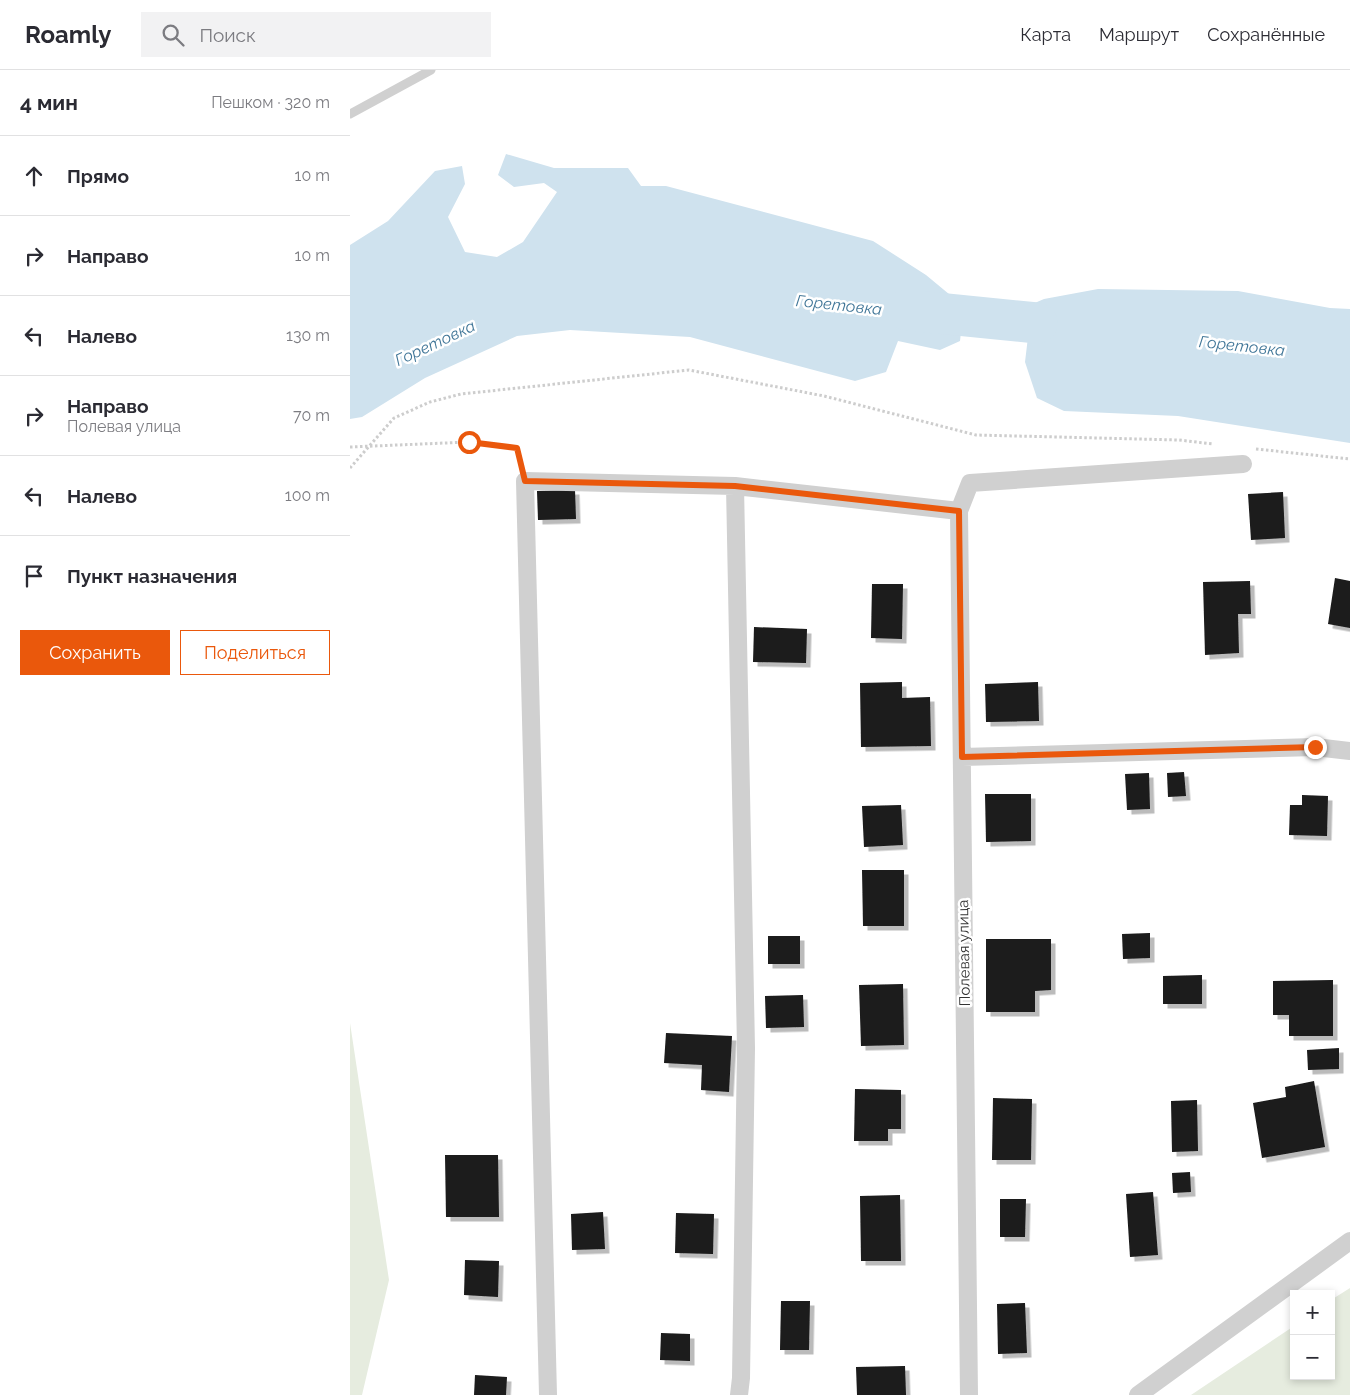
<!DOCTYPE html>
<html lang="ru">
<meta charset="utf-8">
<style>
body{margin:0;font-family:Raleway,sans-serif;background:#f2f2f3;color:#2b2b33}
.controls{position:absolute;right:15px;bottom:15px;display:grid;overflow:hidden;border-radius:0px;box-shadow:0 2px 8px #0003}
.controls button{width:45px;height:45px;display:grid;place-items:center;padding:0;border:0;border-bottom:1px solid #e1e1e2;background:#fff;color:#2b2b33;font:25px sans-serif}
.stop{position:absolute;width:15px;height:15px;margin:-11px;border:4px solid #ea580c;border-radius:50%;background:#fff}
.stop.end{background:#ea580c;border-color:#fff;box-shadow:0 1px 5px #0008}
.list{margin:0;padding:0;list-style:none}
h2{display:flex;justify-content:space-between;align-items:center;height:65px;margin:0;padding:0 20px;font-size:21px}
h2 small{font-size:16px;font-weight:400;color:#7c7c81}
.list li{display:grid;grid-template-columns:32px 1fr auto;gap:15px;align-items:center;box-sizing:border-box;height:80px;padding:0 20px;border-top:1px solid #e1e1e2}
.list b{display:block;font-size:19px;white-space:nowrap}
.list p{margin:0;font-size:16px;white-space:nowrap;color:#7c7c81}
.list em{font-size:16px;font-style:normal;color:#7c7c81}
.actions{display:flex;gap:10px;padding:15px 20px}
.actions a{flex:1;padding:11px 0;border:1px solid #ea580c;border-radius:0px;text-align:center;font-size:18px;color:#ea580c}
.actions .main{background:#ea580c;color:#fff}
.icon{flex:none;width:28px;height:28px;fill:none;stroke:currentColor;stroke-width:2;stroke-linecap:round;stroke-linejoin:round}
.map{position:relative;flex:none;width:1000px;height:1325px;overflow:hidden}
header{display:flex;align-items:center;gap:30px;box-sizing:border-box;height:70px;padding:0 25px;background:#fff;border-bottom:1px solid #e1e1e2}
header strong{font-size:24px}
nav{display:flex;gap:28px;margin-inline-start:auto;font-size:18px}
.search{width:350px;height:45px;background:#f2f2f3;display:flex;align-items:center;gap:12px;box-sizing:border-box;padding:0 18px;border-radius:0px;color:#7c7c81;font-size:19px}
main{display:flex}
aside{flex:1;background:#fff}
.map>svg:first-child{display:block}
</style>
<header>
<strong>Roamly</strong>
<div class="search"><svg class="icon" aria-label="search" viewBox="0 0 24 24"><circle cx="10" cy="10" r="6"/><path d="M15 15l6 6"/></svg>Поиск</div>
<nav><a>Карта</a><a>Маршрут</a><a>Сохранённые</a></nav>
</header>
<main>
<aside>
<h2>4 мин<small>Пешком · 320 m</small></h2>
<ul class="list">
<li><svg class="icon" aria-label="ahead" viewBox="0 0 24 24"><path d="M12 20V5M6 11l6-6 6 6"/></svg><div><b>Прямо</b></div><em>10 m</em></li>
<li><svg class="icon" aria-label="right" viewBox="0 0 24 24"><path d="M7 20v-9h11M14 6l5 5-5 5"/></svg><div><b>Направо</b></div><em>10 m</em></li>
<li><svg class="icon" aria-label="left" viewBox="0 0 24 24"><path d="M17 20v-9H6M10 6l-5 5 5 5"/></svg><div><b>Налево</b></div><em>130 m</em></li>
<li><svg class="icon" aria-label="right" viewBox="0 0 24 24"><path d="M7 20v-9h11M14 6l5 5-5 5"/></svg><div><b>Направо</b><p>Полевая улица</p></div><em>70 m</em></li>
<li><svg class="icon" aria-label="left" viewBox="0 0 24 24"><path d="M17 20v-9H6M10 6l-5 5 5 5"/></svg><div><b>Налево</b></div><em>100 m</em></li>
<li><svg class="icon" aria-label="arrive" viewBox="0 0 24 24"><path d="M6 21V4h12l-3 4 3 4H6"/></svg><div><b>Пункт назначения</b></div></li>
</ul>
<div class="actions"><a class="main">Сохранить</a><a>Поделиться</a></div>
</aside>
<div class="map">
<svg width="1000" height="1325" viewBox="0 0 1000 1325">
<defs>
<filter id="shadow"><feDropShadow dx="4.5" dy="4.5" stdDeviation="0" flood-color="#0004"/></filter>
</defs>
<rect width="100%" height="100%" fill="#fff"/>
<path fill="#e6ecdf" d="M0 953 39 1210 12 1325H0Z
M1000 1218V1325H841L944 1256V1306H981V1230Z"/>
<path fill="#cfe2ee" d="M156 84 204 98H278L291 116H316L523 171 576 205 611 234 613 245 610 271 590 280 548 271 536 302 505 311 340 267 220 260 167 266 75 308 12 347 0 349V175L38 151 85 101 112 96 115 114 98 147 115 182 147 187 173 172 207 122 194 113 164 117 148 105Z
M748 219 888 221 980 238 1000 239V373L828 346 714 341 687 328 675 292 678 267 664 261 645 267 632 263 630 247 635 236 666 241 694 229Z"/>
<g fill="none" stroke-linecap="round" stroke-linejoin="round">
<path stroke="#cfe2ee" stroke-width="41" d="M557 240 687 253"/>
</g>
<path fill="#1a1a1a" filter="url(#shadow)" d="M225 420 226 449 188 450 187 421Z
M933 422 935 468 901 470 898 424Z
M985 508 1000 511V558L978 554Z
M900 511 901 544H888L889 583 855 585 853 512Z
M522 514H553L552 569 521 568Z
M404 557 457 559 456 593 403 592Z
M552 612V628L580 627 581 676 511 677 510 613Z
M688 612 689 651 636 652 635 614Z
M834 702 836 726 818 727 817 703Z
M799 703 800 739 777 740 775 704Z
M635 724H681V771L636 772Z
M952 725 978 726 977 766 939 765 940 735H952Z
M551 735 553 775 514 777 512 736Z
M512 800H554V856H513Z
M800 863V888L773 889 772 864Z
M418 866H450V894H418Z
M636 869H701V920L685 921V942H636Z
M852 905V934H813V906Z
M983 910V966H939V945H923V911Z
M553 914 554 975 511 976 509 915Z
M453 925 454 957 416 958 415 926Z
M316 963 382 966 379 1022 351 1020 352 995 314 993Z
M989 978V999L958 1000 957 980Z
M964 1011 975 1077 912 1088 903 1033 936 1027 935 1017Z
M505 1019 551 1020V1059H538V1071H504Z
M643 1028 682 1029 681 1090H642Z
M847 1030 848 1081 822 1082 821 1031Z
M95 1085H148L149 1147H96Z
M840 1102 841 1122 823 1123 822 1103Z
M803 1122 808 1185 780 1187 776 1124Z
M550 1125 551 1191H511L510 1126Z
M650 1129H676L675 1167H650Z
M253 1142 255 1179 222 1180 221 1144Z
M326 1143 364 1144 363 1184 325 1183Z
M115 1190 149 1191 148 1227 114 1225Z
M431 1231H460L459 1280H430Z
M675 1233 677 1283 648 1284 647 1234Z
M311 1263 340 1264V1291L310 1290Z
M555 1296 556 1325H507L506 1297Z
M125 1305 157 1307 156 1325H124Z"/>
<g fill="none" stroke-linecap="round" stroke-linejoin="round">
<path stroke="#cdcdcd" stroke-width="3" stroke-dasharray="2.5 2.5" stroke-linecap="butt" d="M0 377 119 372 167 378 170 392
M906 379 1000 389
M0 398 44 348 80 332 111 324 339 300 474 326 626 365 829 370 863 374"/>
<path stroke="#d0d0d0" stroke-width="9" d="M0 44 81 0"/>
<path stroke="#d0d0d0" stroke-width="18" d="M385 416 396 978 391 1308 389 1325
M609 441 619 1325
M612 687 965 677 1000 681
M198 1325 175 411 385 416 609 441 620 413 893 394
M788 1325 1000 1171"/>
</g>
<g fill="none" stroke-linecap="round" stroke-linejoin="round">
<path stroke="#ea580c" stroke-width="6" d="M119 372 167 378 175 411 385 416 609 441 612 687 965 677"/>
</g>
<g text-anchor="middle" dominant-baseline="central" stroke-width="5" stroke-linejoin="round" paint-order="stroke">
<g font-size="15" fill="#333" stroke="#fff">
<text transform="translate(614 883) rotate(-91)">Полевая улица</text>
</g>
<g font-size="16" font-style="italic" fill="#3f7597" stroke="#fff">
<text transform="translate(489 235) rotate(6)">Горетовка</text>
<text transform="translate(85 273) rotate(-25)">Горетовка</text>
<text transform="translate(892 276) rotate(6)">Горетовка</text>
</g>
</g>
</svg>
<div class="controls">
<button>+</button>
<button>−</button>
</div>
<div class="stop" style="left:119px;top:372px"></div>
<div class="stop end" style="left:965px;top:677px"></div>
</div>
</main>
